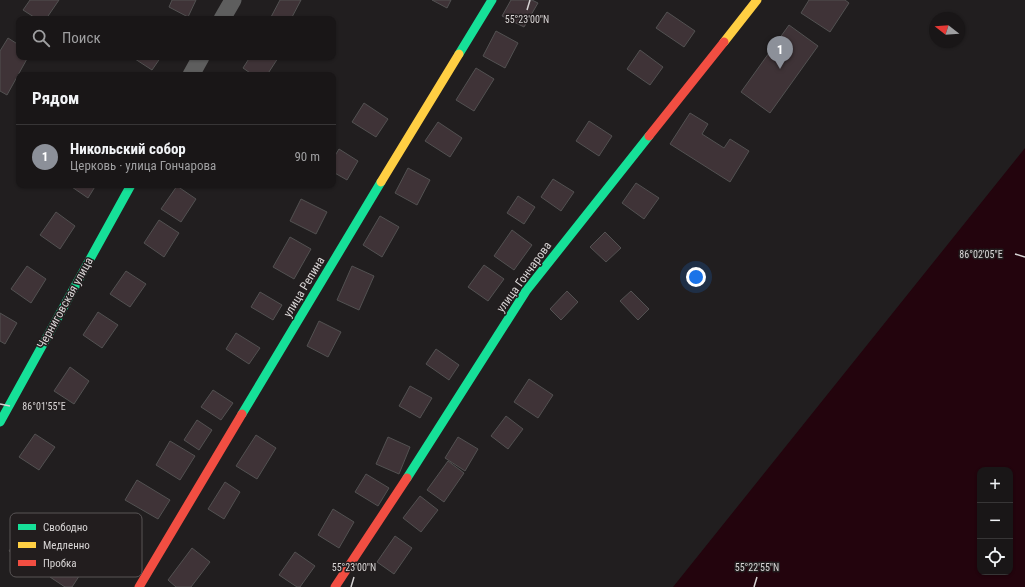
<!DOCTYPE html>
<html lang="ru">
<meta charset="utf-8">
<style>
body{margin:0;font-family:"Roboto Condensed",sans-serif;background:#262324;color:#f1f3f6}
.controls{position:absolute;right:12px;bottom:12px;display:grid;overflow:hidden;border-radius:8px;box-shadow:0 1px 3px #0004}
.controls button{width:36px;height:36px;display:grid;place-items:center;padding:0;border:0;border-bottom:1px solid #373536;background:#191617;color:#f1f3f6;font:20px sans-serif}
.compass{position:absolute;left:929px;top:12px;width:36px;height:36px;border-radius:50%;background:#191617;box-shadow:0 1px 3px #0004;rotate:287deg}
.you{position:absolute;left:696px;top:277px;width:14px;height:14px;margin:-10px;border:3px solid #fff;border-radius:50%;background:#1a73e8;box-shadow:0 0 0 6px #1a73e833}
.badge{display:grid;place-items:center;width:26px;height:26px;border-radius:50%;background:#8c9099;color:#fff;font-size:13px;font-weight:700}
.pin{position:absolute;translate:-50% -33px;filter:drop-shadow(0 1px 2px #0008)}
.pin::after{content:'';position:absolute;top:21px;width:14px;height:12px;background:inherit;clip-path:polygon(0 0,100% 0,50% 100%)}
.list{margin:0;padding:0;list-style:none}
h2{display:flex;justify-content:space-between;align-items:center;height:52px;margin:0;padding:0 16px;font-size:17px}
h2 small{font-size:13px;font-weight:400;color:#9f9fa1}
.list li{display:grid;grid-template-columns:26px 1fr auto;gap:12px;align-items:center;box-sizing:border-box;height:64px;padding:0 16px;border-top:1px solid #373536}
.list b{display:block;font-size:15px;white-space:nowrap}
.list p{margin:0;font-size:13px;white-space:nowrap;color:#9f9fa1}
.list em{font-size:13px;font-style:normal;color:#9f9fa1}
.icon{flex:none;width:22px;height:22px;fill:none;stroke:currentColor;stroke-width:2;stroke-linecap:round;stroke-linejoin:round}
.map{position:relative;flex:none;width:1025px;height:587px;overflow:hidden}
.search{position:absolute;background:#191617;box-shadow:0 1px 3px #0004;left:16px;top:16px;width:320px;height:44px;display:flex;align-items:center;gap:10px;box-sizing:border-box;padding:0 14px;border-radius:8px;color:#9f9fa1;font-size:15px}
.panel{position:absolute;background:#191617;box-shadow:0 1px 3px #0004;left:16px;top:72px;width:320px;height:116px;border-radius:8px}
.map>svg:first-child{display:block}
</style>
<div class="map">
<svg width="1025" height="587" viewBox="0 0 1025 587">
<rect width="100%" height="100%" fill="#211e1f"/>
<path fill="#23040d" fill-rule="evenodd" d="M1025 148V587H673ZM980 470H1010V572H980Z"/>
<path fill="#3f3337" stroke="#525151" d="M30 0H59L46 19H37L23 10Z
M172 0H196L188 17 169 7Z
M280 0H301L291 19H274L271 17Z
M432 0H451L447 8Z
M511 0H532L538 3 524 27 502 16Z
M809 0H845L849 3 830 32 801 13Z
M667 12 695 31 684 47 656 28Z
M789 25 818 46 770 113 741 92Z
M496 31 518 43 505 68 483 56Z
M8 38 19 45V57H28L7 95 0 91V51Z
M640 50 663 67 650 85 627 69Z
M132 57H161L152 70Z
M250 57H276L278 58 267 75H253L243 68Z
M476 68 494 79 474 111 456 100Z
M364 103 388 119 376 137 352 122Z
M690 113 708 124 702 134 724 148 730 139 749 151 730 182 670 144Z
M589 121 612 136 599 156 576 141Z
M438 122 462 138 450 157 425 141Z
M339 149 358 161 347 180 333 172V159Z
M408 168 430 180 417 205 395 193Z
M553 179 574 192 561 211 541 197Z
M636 183 659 198 644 219 622 203Z
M69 185H96L88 198Z
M177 186 196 199 181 222 161 209Z
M518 196 535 207 524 224 507 213Z
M301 199 327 212 316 234 290 221Z
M56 212 75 226 60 249 40 235Z
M380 216 399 227 382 257 363 245Z
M159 220 179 233 164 257 144 243Z
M512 230 532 245 514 270 494 256Z
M605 232 621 248 606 262 590 247Z
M290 237 311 249 294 279 273 267Z
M484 265 504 279 488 301 468 287Z
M27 266 46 279 31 303 11 289Z
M352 266 374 276 359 310 337 300Z
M126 271 146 284 130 307 110 294Z
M567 291 578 302 561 320 550 309Z
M631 291 649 309 638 320 620 301Z
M260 292 282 305 273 320 251 307Z
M98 312 118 325 102 348 83 335Z
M0 313 17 323 5 344 0 341Z
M319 321 341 332 328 357 307 346Z
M236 333 260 348 249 364 226 349Z
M436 349 459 365 449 380 426 364Z
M70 367 89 381 74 404 54 391Z
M529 379 553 395 538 418 514 402Z
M410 386 432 398 420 418 399 406Z
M213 390 233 403 221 420 201 407Z
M506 416 523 429 508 449 491 436Z
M197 420 212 430 199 450 184 440Z
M35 434 55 447 39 470 19 457Z
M256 435 276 448 257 479 236 466Z
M388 437 410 447 399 474 376 464Z
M458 437 478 449 465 471 445 458Z
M170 441 195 456 180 480 156 465Z
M448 461 464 473 444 502 427 490Z
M366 474 389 488 378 506 355 492Z
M137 480 170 500 158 519 125 500Z
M225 482 240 492 224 519 208 509Z
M420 496 438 510 421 532 403 518Z
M333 509 354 522 339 548 318 535Z
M25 528 45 541 29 564 9 551Z
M395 536 412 548 394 574 377 562Z
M192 548 210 562 191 587H176L168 580Z
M295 552 315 566 300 587H297L279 575Z
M65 554 85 567 72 587H65L50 577Z"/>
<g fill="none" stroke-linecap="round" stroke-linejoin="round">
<path stroke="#5e5e5e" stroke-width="17" d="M222 19 233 0
M191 75 201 57"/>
<path stroke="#16e098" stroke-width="9" d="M459 54 492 0
M242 414 381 182
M0 422 131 185
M407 478 526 291 649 136"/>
<path stroke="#ffcf43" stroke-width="9" d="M724 42 757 0
M381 182 459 54"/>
<path stroke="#f24e42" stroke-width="9" d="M649 136 724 42
M139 587 242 414
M335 587 407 478"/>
</g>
<path fill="none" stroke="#d7d4d4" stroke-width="1.5" d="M527 10 530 0M1015 254 1025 257M0 404 10 406M351 587 354 577M754 587 757 577"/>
<g text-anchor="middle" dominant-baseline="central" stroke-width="3" stroke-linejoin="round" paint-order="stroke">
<g font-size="12" fill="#d7d4d4" stroke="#221d1e">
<text transform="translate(524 277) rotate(-54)">улица Гончарова</text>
<text transform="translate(304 287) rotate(-59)">улица Репина</text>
<text transform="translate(65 303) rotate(-61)">Черниговская улица</text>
</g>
</g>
<rect x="10" y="513" width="132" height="64" rx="6" fill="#221d1e" stroke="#585455" stroke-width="1"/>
<rect x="18" y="524" width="18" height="6" fill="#16e098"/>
<rect x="18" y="542" width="18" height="6" fill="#ffcf43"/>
<rect x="18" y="560" width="18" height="6" fill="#f24e42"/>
<g font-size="11" fill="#d7d4d4">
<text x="43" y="531">Свободно</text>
<text x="43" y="549">Медленно</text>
<text x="43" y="567">Пробка</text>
</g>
<g font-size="10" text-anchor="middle" fill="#d7d4d4" stroke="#221d1e" stroke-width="3" stroke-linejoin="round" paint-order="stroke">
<text x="527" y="23">55°23'00"N</text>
<text x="981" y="258">86°02'05"E</text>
<text x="44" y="410">86°01'55"E</text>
<text x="354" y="571">55°23'00"N</text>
<text x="757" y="571">55°22'55"N</text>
</g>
</svg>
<div class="controls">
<button>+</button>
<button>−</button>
<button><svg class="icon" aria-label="locate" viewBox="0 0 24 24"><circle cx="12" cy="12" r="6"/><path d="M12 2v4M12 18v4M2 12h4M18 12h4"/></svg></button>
</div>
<svg class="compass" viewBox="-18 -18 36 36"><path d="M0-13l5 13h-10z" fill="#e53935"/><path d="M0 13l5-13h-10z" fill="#9f9fa1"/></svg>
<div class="you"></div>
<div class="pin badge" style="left:780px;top:69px">1</div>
<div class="search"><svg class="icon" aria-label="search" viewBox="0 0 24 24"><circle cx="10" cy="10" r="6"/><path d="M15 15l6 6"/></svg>Поиск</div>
<section class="panel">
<h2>Рядом<small></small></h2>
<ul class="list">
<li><span class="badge">1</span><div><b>Никольский собор</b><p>Церковь · улица Гончарова</p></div><em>90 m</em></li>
</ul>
</section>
</div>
